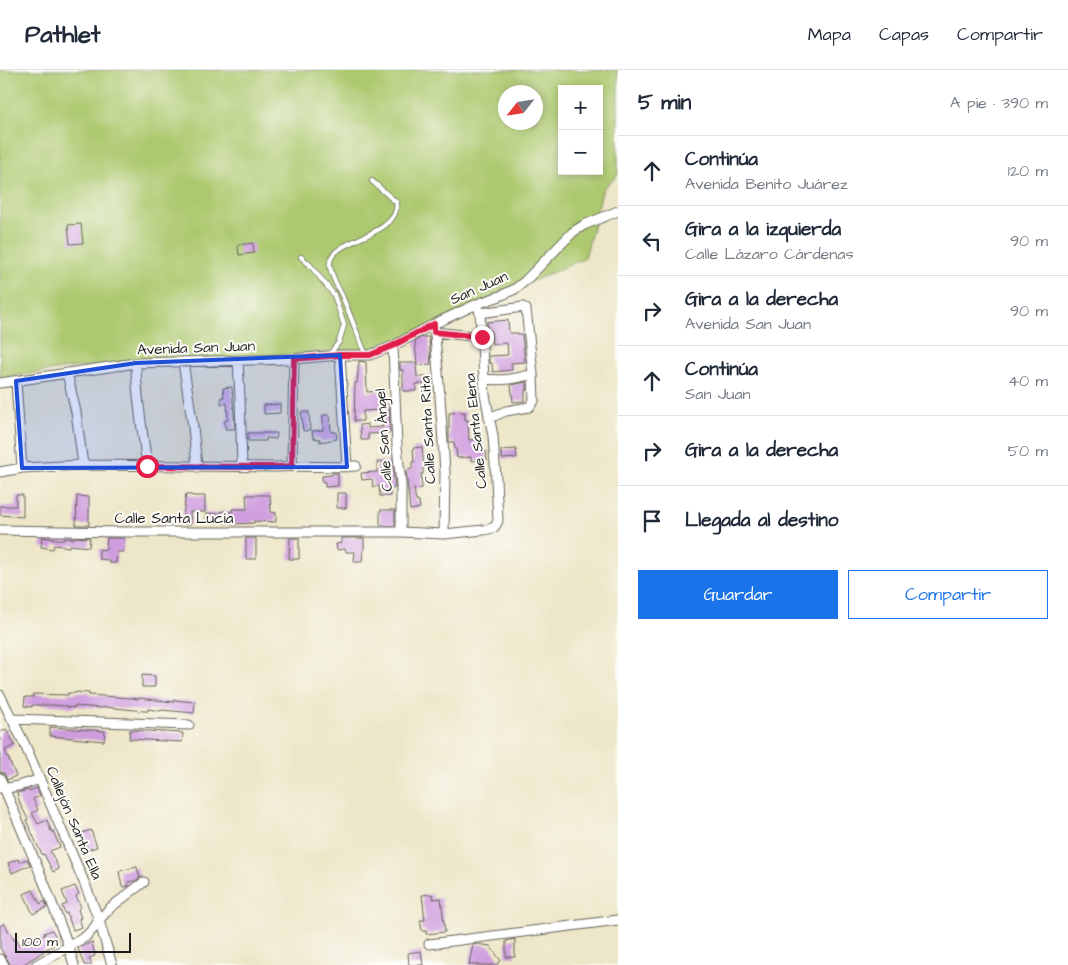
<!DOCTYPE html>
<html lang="es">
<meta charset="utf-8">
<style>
body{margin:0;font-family:"Architects Daughter",sans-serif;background:#f6f6f7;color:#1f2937}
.controls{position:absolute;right:15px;top:15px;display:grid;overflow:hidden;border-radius:0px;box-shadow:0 2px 8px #0003}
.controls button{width:45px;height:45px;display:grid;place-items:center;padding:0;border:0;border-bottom:1px solid #e0e1e3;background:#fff;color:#1f2937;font:25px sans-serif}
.compass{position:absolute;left:498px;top:15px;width:45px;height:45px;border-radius:50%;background:#fff;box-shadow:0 2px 8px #0003;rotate:240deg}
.scale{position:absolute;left:15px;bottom:12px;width:116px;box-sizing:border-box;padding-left:5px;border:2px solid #1c1c1c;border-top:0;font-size:14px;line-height:18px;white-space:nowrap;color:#1c1c1c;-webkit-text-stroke:4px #fdfcf7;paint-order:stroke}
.stop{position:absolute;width:15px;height:15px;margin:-11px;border:4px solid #e11d48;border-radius:50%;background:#fff}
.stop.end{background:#e11d48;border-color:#fff;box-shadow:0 1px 5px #0008}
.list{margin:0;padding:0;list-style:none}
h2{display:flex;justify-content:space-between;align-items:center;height:65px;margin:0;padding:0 20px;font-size:21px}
h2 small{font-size:16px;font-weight:400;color:#747a83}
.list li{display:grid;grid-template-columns:32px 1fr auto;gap:15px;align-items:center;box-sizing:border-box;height:70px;padding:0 20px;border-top:1px solid #e0e1e3}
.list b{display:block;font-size:19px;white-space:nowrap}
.list p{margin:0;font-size:16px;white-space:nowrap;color:#747a83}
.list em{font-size:16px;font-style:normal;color:#747a83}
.actions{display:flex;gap:10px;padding:15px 20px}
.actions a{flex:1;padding:11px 0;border:1px solid #1a73e8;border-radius:0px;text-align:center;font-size:18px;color:#1a73e8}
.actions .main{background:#1a73e8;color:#fff}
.icon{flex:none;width:28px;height:28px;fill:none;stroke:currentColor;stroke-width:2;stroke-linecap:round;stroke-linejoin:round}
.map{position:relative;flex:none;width:618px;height:895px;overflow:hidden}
header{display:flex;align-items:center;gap:30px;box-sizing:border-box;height:70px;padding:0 25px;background:#fff;border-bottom:1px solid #e0e1e3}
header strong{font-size:24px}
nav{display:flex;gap:28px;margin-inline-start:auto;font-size:18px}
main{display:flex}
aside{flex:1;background:#fff}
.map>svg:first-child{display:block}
</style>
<header>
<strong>Pathlet</strong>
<nav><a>Mapa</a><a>Capas</a><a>Compartir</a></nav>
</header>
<main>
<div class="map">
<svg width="618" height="895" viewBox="0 0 618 895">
<rect width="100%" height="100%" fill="#fdfcf7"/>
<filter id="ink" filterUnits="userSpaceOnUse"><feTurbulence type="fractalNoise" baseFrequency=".02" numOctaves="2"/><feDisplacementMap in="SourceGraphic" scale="10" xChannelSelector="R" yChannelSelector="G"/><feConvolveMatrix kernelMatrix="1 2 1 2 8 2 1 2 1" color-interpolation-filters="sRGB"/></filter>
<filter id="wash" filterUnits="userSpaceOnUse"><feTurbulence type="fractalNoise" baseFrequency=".0096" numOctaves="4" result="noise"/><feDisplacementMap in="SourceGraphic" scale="20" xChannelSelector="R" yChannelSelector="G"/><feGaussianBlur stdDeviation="1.12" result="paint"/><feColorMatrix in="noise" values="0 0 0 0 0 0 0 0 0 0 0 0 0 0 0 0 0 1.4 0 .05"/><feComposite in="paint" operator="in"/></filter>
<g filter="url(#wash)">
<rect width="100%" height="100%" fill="#ede6c8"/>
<path fill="#adc96f" stroke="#647246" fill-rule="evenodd" d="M0 0H618V105L603 118 585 188 378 279 70 298 0 308ZM562 19H599V101H562ZM506 22H536V52H506Z"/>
<g id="blocks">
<path fill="#cf9dde" d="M81 154 83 173 70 174 68 155Z
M253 173 254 183 239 185 238 175Z
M508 250 509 263H518V264H522L525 292 511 293 512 300 493 302 492 295V293H489V286L508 285 507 273 492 274 491 260H488L487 252Z
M422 267H429L431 294 417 295 415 271Z
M359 291 366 292 367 322 384 321 385 334H389L390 363 368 364V370H361L360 355 368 354V358L383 357 381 340 363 341V351H354L355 313H357Z
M400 293H416L417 307H432L433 314H416V321H403V300H400Z
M527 312V320H525V331L513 332 511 315Z
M232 317 235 359H225V350H228L227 333 221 334V327H224L223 318Z
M280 334V343L264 344V335Z
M301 342H309L310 360 303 361Z
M465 342V350H468L469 370 482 369 483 381H486L487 390 471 391V387L457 388 456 379H455L454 372H449V343Z
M323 345H330L331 362H336L337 369 320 372V369L313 368 312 361 323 360Z
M248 363H277L276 369 266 368V371H248Z
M422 377 424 398H423V404H421L422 418 414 419 416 431H419L420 438 410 440 406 400 412 399V392H414L413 378Z
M516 379 517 388 502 389 501 380Z
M392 391 395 418 390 419V426H380L379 416 373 417 372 409 362 410 361 403 377 402V392Z
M332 403H338V416L325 417V412H322V406L332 405Z
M337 423H346V438H337Z
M186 424 194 426H205V442H190L191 454H184V452H182Z
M16 425H23V447L0 445V436H16Z
M246 425H270L271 442 276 443V452L254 451V453L232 454V453L206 452V443L221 444V441L232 442V439H247Z
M77 426 89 427V455H76Z
M380 440H395V456L380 455Z
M42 467 64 470V468L74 469V467L90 468 89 477 70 475 69 477 54 475 53 479 41 477Z
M107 468H124L123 482H117L116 493H109V490L99 489V479L106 480Z
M246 468H256V489H246Z
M290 468H299V489H289Z
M341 468H364V481H363L362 492H354L355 482H346L345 479 337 480 336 474 341 473Z
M142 605 155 606V617H142Z
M76 622 89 623V625L132 628 138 629 139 628 174 632V630L195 632 194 643 162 640 161 641 148 639V641H144L105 637 102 638 74 636V638L67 637V636L53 635H32V637L24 636 25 627H33V624L68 625V623H76Z
M50 657 105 661 104 671 50 666Z
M6 659 15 675 5 680 16 706 7 710 4 703 0 702V662Z
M130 660 183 663 182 672 129 669Z
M37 718 40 726 33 729 38 740 32 743 38 754 47 750 51 761H53L60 777 50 781 59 799 53 802 44 784 42 785 26 750 28 749 20 734 17 723 28 720 29 721Z
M91 760 97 777 87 780 82 763Z
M18 789 19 792 27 789 30 795 12 803 8 793Z
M137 797 140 808 135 811 128 812 129 816 122 817 119 801Z
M75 816 79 824 76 826 81 837 78 839 81 848H79L82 857 73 860 67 843 65 844 62 836 67 834 62 821Z
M33 820 40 834 45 831 47 837 33 844 24 824Z
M432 824 433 829 441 828 445 862 426 864V861H422L420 850H425L422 825Z
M4 853 14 870 16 869 20 876 31 870 32 872 45 865 44 863 52 860 58 871 53 874 54 875 43 881V882L22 895H10L9 892 0 878V856Z
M515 869V887H506V871Z
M92 872 95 886 89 888 92 895H84L78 878Z
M477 874 490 876 501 891 496 895H469L473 875Z
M421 881 423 895H409L408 883Z"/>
</g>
</g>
<g filter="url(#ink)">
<use href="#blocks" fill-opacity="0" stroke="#656358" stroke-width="1"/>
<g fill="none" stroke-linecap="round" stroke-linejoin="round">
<g stroke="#656358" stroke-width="6">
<path id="service" d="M301 187 310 195 334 225 344 255 339 272 329 285
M366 285C358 266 351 247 343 228 339 219 331 206 330 196 326 170 390 168 396 140 397 138 396 135 397 133L372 111"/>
</g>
<g stroke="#656358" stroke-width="11">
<path id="minor" d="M480 243 523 237 526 239 533 304 534 331 529 337 506 341 489 348
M434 254 440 327 445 402 444 464
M434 262 482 267
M393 276 397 376 401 414V462
M340 285 347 397
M238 291 240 328 242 397
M183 292 193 357 197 397
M136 293C136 327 143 362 147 396
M67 303 76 342 83 395
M484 309C504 311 514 309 533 304
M16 311 22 398
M0 313 136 293 294 289 340 285H370L393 276 434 254 477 234 500 226 515 219 525 211 573 162 584 155 618 141
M292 396 294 289
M0 402 22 398 83 395 277 397C304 395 330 398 356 396
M0 460 120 462H401L444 464 484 460 493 458 496 455 498 451 496 409 493 366 485 325 480 243 477 234
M0 625 25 675 84 812 99 850 112 895
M12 649 189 655
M0 708 45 815 68 875 74 895
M0 718C13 719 28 713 40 709
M429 874 618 850
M0 889 4 895
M36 895 85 867 94 858 99 850 110 838 144 812"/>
</g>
<use href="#service" stroke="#fff" stroke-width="4.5"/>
<use href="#minor" stroke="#fff" stroke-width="9"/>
</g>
</g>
<g fill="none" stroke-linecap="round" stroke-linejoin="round" filter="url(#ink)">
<path stroke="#e11d48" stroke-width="6" d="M147 396 277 397 292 396 294 289 340 285H370L392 276 434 254V262L482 267"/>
</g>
<path fill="#1d4ed8" fill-opacity="0.2" stroke="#1d4ed8" stroke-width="4" stroke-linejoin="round" d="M340 285 347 397 22 398 16 311 136 293Z"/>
<g text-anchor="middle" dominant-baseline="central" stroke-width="4" stroke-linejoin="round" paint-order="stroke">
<g font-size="15" fill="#1c1c1c" stroke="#fdfcf7">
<text transform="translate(479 218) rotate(-24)">San Juan</text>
<text transform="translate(196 278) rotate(-2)">Avenida San Juan</text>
<text transform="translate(428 360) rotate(-93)">Calle Santa Rita</text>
<text transform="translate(476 361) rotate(-96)">Calle Santa Elena</text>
<text transform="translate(384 370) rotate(-94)">Calle San Ángel</text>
<text x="174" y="448">Calle Santa Lucía</text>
<text transform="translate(74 753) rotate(67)">Callejón Santa Ella</text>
</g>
</g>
</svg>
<div class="controls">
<button>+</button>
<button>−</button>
</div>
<svg class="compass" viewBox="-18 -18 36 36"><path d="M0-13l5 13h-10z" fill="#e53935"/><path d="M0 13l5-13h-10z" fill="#747a83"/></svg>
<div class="scale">100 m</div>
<div class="stop" style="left:147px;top:396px"></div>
<div class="stop end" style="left:482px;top:267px"></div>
</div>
<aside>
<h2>5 min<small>A pie · 390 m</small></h2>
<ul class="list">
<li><svg class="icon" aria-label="ahead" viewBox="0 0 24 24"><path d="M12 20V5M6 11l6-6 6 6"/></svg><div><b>Continúa</b><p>Avenida Benito Juárez</p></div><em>120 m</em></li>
<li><svg class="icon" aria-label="left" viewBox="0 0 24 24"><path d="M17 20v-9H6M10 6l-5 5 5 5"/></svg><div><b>Gira a la izquierda</b><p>Calle Lázaro Cárdenas</p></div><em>90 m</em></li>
<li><svg class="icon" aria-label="right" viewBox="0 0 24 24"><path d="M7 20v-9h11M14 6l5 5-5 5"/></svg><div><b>Gira a la derecha</b><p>Avenida San Juan</p></div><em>90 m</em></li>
<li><svg class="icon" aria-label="ahead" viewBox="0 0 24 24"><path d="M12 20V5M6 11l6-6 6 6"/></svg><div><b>Continúa</b><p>San Juan</p></div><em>40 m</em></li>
<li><svg class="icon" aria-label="right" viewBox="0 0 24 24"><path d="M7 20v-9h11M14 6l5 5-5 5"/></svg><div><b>Gira a la derecha</b></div><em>50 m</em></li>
<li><svg class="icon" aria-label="arrive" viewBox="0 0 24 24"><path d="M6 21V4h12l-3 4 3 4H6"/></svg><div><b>Llegada al destino</b></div></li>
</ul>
<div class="actions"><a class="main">Guardar</a><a>Compartir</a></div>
</aside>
</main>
